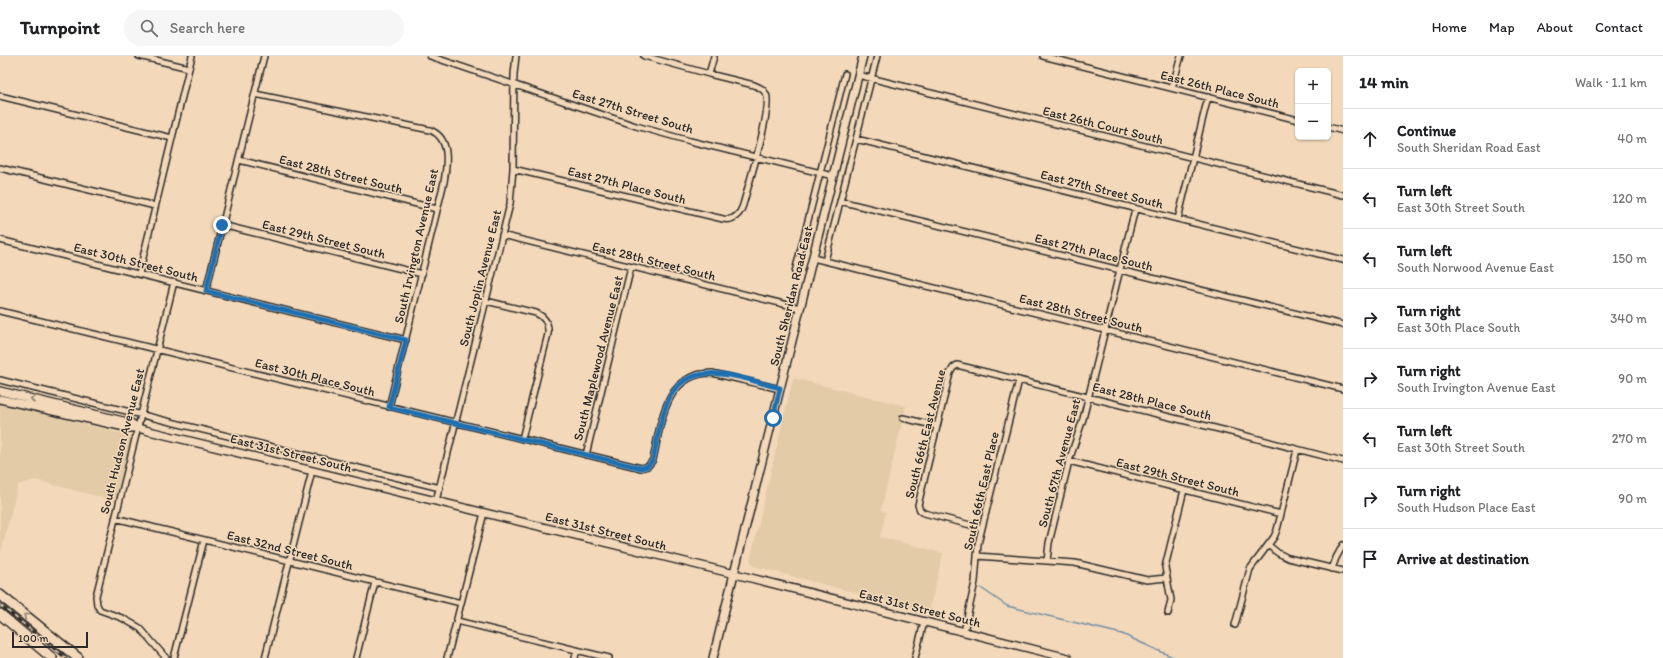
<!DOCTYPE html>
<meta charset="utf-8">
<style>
body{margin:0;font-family:Itim,sans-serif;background:#f6f6f6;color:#202124}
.controls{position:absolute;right:12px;top:12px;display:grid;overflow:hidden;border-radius:6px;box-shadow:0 1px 3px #0004}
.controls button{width:36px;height:36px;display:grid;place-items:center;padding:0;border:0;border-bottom:1px solid #e0e0e0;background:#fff;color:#202124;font:20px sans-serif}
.scale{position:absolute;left:12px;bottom:10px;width:76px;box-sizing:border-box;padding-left:4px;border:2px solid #2b2b2b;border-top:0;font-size:11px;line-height:14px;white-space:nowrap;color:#2b2b2b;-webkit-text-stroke:3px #f3d9ba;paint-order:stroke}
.stop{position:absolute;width:12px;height:12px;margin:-9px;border:3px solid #1f6fb2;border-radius:50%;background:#fff}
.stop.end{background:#1f6fb2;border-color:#fff;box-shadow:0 1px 4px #0008}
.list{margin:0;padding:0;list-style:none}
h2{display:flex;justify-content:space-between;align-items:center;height:52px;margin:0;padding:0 16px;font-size:17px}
h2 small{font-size:13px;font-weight:400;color:#757577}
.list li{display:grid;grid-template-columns:26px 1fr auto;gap:12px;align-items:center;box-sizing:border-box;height:60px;padding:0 16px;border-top:1px solid #e0e0e0}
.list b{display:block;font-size:15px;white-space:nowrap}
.list p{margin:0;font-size:13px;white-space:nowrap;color:#757577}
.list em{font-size:13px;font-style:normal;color:#757577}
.icon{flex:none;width:22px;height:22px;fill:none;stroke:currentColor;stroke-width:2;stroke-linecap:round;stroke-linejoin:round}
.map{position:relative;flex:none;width:1343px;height:602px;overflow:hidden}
header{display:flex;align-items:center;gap:24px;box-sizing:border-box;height:56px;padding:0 20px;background:#fff;border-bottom:1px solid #e0e0e0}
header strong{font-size:19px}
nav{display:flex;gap:22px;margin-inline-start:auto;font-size:14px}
.search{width:280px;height:36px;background:#f6f6f6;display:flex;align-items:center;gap:10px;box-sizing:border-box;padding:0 14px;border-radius:22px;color:#757577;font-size:15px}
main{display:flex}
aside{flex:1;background:#fff}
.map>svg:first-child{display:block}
</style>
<header>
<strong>Turnpoint</strong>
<div class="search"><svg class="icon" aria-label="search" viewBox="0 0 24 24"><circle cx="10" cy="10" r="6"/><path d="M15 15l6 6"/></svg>Search here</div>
<nav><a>Home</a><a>Map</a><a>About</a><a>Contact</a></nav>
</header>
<main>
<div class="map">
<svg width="1343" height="602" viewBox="0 0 1343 602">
<rect width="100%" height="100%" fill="#f3d9ba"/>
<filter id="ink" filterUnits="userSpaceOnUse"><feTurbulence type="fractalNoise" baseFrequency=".025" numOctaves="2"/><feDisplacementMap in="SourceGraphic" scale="8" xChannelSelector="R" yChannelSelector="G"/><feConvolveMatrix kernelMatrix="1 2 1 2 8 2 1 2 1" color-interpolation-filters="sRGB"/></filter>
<g filter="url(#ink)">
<path fill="#e4cba7" d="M793 322 906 350 881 454 886 456 880 481 943 497 929 556 753 510 750 504Z
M0 347 132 380 115 445 35 424 18 429 0 500Z"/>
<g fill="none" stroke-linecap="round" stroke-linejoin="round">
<path stroke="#6f8fa7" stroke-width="1.5" d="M981 532 1007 550 1122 578 1175 602"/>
<g stroke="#2b2b2b" stroke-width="8">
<path id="minor" d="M139 0 189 12
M430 0 636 70 690 85 833 120
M1043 0 1298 64
M709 18 714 0
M858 19 1343 139
M1172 32 1181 0
M255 38 430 74C451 82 447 108 444 126L389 351
M0 40 172 82
M1328 71 1343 75
M856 83 1343 204
M239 104 437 153
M0 112 155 150
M513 113 723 163C733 165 740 159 743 149 748 131 773 50 766 38 764 33 759 31 754 29L709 18 644 0
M840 145 1343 269
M1178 163 1208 41
M222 169 422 218
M502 179 800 252
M0 184 406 284
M813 202 1343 333
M825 205 877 0
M795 216 845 18
M139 218 192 0
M206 235 264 0
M486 245 536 257C545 261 549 268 548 278L522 383
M0 255 641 412 648 410 653 404C661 368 664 317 712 317L780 333
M0 324 440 432
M903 362 937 370
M586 399 631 211
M1069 405 1281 458
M436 445 510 148 513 113 514 18 516 0
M115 462 461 547
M982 472 924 457 920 454 918 449 950 317 953 312 957 309 1235 377 1343 405
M1268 489 1278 497 1288 502 1343 515
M977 500 1075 507 1147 524 1166 522
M1047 505 1049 487 1069 405 1083 363 1135 153
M1332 513 1336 502 1343 489
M1168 557 1171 544 1165 511 1184 434
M457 565 609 602
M1235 569 1250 513 1274 481 1277 474 1297 394
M964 576 975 526 978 488 1019 324
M166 602 140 572 122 562 100 554 97 549 96 540 174 226
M174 602 204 484
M265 602 312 415
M356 602 375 526
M447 602 484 457
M575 602 577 594
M915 602 924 566"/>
</g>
<g stroke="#2b2b2b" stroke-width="10">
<path id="secondary" d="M0 335 131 367 138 372
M0 343 129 372H138L145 374 747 521 1068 602
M713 602 863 0"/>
</g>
<g stroke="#2b2b2b" stroke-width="12">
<path id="motorway" d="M0 539 78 602
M0 558 52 602"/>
</g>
<use href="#minor" stroke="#f3d9ba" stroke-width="5"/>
<use href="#secondary" stroke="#f3d9ba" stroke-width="7"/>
<use href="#motorway" stroke="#f3d9ba" stroke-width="9"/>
<g stroke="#2b2b2b" stroke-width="3">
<path id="rail" d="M0 549 66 602"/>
</g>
<use href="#rail" stroke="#f3d9ba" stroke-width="1.5" stroke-dasharray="4.5" stroke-linecap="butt"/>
</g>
<defs><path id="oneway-chevron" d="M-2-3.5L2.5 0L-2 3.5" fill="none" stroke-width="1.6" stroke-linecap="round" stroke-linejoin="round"/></defs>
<g stroke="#8f8272">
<use href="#oneway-chevron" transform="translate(33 343) rotate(-166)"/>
<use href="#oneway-chevron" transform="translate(26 560) rotate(-141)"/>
</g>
</g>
<g fill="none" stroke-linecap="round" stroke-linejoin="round" filter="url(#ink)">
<path stroke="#1f6fb2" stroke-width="5" d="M222 169 206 235 406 284 389 351 641 412 648 410 653 404C657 385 660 363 668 345 688 298 745 324 780 332L773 362"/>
</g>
<g text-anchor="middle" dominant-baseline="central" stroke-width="3" stroke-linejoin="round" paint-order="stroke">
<g font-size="13" fill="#2b2b2b" stroke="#f3d9ba">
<text transform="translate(1220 33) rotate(14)">East 26th Place South</text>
<text transform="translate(633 55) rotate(17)">East 27th Street South</text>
<text transform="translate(1103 69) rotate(14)">East 26th Court South</text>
<text transform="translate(341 118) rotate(14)">East 28th Street South</text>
<text transform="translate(627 129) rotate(14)">East 27th Place South</text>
<text transform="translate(1102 133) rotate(14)">East 27th Street South</text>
<text transform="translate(324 183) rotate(14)">East 29th Street South</text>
<text transform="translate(416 190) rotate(-77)">South Irvington Avenue East</text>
<text transform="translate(1094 196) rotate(14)">East 27th Place South</text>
<text transform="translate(654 205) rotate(14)">East 28th Street South</text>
<text transform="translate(136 206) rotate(14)">East 30th Street South</text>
<text transform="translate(480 222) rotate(-76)">South Joplin Avenue East</text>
<text transform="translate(791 240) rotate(-76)">South Sheridan Road East</text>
<text transform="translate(1081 257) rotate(14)">East 28th Street South</text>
<text transform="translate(598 302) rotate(-76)">South Maplewood Avenue East</text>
<text transform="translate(315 321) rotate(14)">East 30th Place South</text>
<text transform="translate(1152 345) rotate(14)">East 28th Place South</text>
<text transform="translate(925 378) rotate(-76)">South 66th East Avenue</text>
<text transform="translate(122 385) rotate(-76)">South Hudson Avenue East</text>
<text transform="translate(291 397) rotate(14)">East 31st Street South</text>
<text transform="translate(1059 407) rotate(-75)">South 67th Avenue East</text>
<text transform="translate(1178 421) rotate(14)">East 29th Street South</text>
<text transform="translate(981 435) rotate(-77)">South 66th East Place</text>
<text transform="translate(606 475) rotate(14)">East 31st Street South</text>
<text transform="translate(290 494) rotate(14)">East 32nd Street South</text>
<text transform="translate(920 552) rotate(14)">East 31st Street South</text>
</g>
</g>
</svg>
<div class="controls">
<button>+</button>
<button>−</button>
</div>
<div class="scale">100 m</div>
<div class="stop" style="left:773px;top:362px"></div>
<div class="stop end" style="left:222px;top:169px"></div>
</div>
<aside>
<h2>14 min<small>Walk · 1.1 km</small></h2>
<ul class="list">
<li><svg class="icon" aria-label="ahead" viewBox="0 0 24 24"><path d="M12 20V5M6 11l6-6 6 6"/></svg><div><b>Continue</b><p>South Sheridan Road East</p></div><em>40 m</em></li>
<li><svg class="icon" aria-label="left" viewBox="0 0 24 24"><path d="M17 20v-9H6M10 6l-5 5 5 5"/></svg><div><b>Turn left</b><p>East 30th Street South</p></div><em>120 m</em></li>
<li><svg class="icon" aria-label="left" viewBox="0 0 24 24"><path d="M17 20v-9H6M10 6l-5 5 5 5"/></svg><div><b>Turn left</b><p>South Norwood Avenue East</p></div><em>150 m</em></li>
<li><svg class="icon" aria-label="right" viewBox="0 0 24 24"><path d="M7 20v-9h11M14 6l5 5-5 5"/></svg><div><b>Turn right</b><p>East 30th Place South</p></div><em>340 m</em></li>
<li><svg class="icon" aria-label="right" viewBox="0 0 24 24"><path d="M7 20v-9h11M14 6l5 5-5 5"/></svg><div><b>Turn right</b><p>South Irvington Avenue East</p></div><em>90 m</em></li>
<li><svg class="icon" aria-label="left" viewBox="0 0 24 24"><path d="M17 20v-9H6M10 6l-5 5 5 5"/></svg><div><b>Turn left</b><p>East 30th Street South</p></div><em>270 m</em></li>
<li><svg class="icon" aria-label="right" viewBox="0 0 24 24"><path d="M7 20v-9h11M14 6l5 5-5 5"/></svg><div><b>Turn right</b><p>South Hudson Place East</p></div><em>90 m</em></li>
<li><svg class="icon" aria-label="arrive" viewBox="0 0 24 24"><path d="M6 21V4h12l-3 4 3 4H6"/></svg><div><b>Arrive at destination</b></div></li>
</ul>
</aside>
</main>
